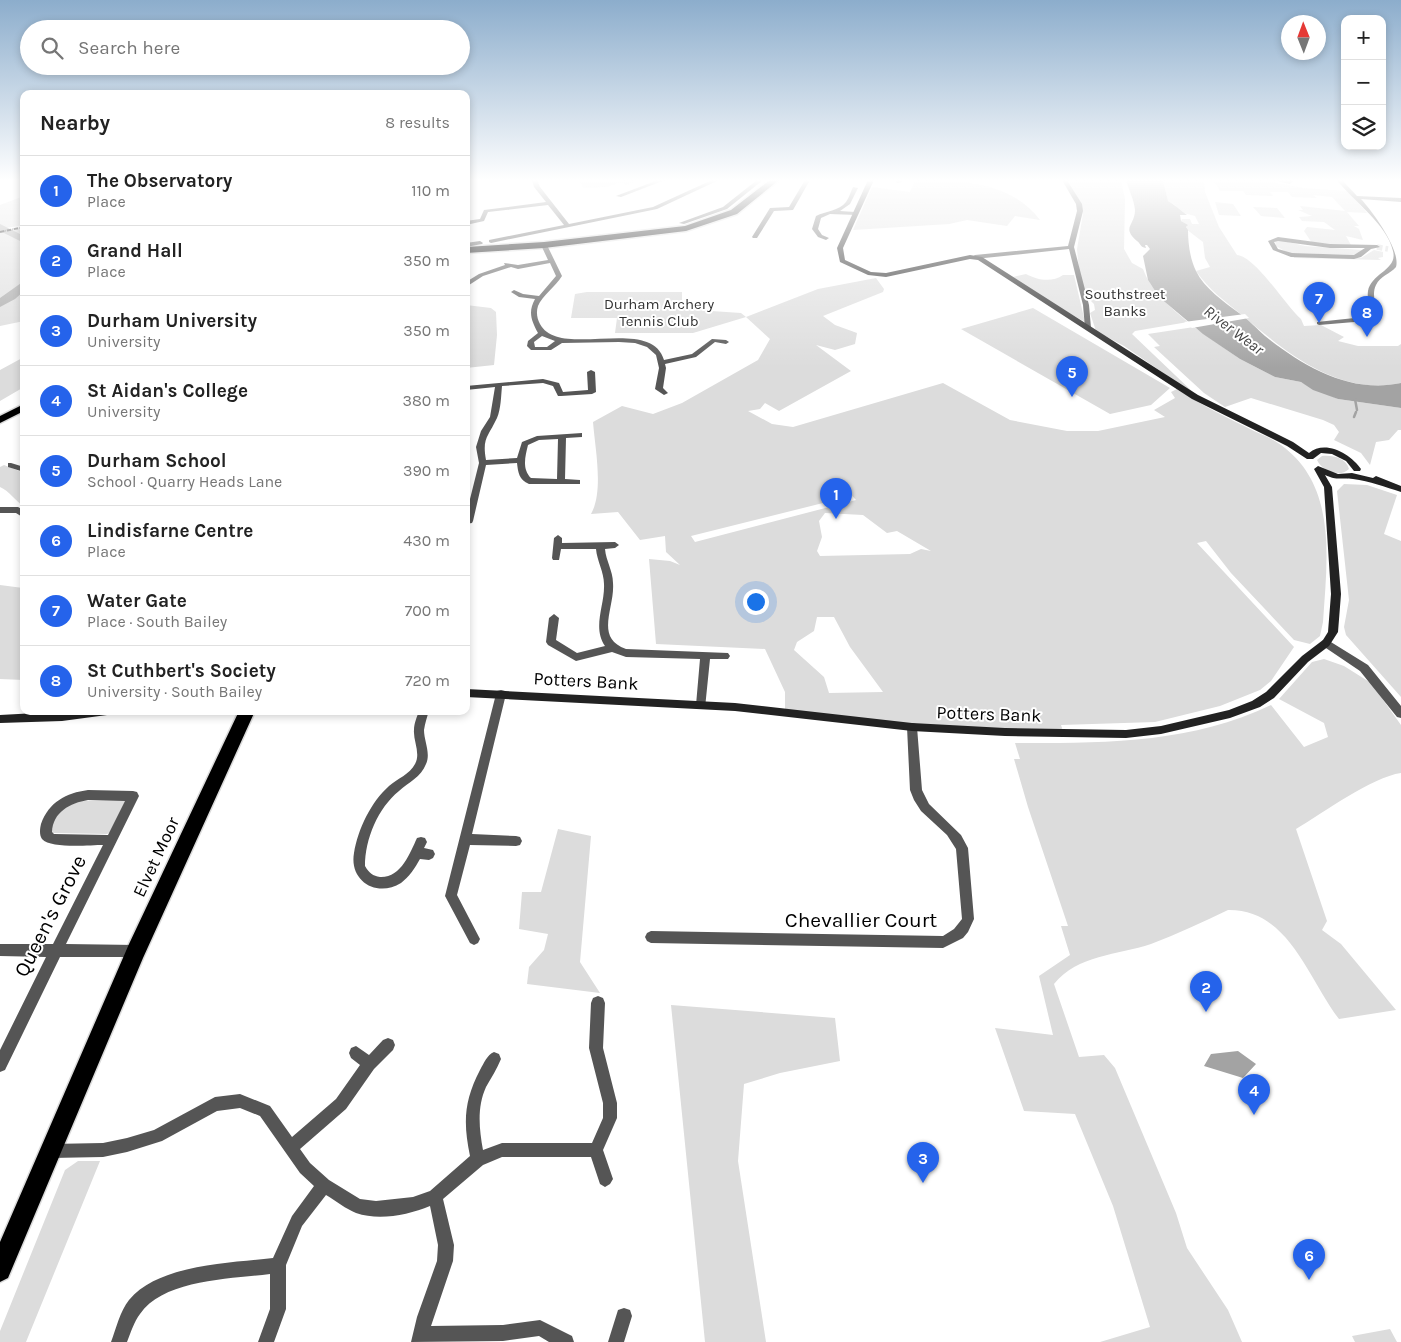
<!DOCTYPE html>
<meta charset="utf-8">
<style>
body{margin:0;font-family:Karla,sans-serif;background:#f2f2f2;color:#222}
.controls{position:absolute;right:15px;top:15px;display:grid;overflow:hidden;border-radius:10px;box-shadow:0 2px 8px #0003}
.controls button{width:45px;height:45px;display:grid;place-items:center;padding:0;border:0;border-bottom:1px solid #e0e0e0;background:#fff;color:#222;font:25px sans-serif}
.compass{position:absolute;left:1281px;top:15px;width:45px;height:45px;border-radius:50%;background:#fff;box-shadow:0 2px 8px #0003;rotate:359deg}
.you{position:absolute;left:755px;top:601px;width:18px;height:18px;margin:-12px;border:4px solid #fff;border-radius:50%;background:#1a73e8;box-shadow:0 0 0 8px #1a73e833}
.badge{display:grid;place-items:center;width:32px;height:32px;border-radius:50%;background:#2563eb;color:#fff;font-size:16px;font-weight:700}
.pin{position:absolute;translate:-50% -41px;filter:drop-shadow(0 1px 2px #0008)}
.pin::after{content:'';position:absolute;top:26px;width:18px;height:15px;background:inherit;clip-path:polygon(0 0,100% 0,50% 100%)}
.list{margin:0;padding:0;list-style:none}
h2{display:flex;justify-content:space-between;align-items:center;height:65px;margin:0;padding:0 20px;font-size:21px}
h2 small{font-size:16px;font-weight:400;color:#767676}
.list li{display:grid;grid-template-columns:32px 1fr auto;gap:15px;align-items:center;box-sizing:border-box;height:70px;padding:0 20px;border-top:1px solid #e0e0e0}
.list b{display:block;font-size:19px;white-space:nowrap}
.list p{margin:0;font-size:16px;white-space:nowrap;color:#767676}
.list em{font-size:16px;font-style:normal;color:#767676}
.icon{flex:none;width:28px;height:28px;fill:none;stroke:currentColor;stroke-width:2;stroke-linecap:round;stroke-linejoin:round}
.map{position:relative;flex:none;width:1401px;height:1342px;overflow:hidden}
.search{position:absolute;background:#fff;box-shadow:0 2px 8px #0003;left:20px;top:20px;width:450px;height:55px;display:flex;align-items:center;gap:12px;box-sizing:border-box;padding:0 18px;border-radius:28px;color:#767676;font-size:19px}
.panel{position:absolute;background:#fff;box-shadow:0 2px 8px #0003;left:20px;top:90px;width:450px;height:625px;border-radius:10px}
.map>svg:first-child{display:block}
</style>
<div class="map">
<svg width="1401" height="1342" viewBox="0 0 1401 1342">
<rect width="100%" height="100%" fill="#fff"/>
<path fill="#dcdcdc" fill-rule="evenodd" d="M639 180 626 185 622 182 606 187 584 188 579 181Z
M915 180C959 180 1011 181 1040 220L1015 216 1007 226 967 220 949 224 853 230 872 187 910 192Z
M1068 180H1121L1125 199 1124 249 1132 263 1143 269C1151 291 1170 307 1188 322L1135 331 1132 334 1197 396 1124 346 1096 331 1090 313 1095 310 1094 304 1085 295 1080 281 1077 249 1083 214 1081 203Z
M1163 180H1204L1205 192 1219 227 1237 255C1256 257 1285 305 1301 319L1304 326 1321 325 1344 337 1338 341 1358 346H1398L1401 344V383C1338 396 1287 353 1243 316 1226 302 1209 290 1196 271L1210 267 1205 258 1203 242 1186 229 1187 225 1181 221 1182 219H1190L1192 224H1199L1195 216 1180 212 1175 205 1168 201Z
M1213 180H1260L1303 188 1348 191 1367 213 1347 212 1359 226H1354L1359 229 1363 240 1346 236 1351 245 1312 243 1304 231 1307 227 1335 230 1324 222 1302 221 1299 217 1312 216 1298 210H1303L1300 206 1345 211 1332 197 1313 195 1317 198 1292 197 1288 192H1270L1273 196 1246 195 1243 191H1220Z
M24 196V225L0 229V205Z
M1215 202 1233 204 1241 216 1219 215Z
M1253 207 1277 208 1285 218 1261 216Z
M24 228V321L0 326V232Z
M1280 240 1305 246 1362 250 1357 255 1288 253 1276 246 1275 241Z
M1374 250 1383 252V257L1378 258 1381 260 1294 258V256L1361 258Z
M1026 274C1037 280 1052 283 1063 275H1074L1085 322 1041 297 1013 277Z
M876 278 884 289 883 292 823 316 835 325 857 333 855 344 835 350 816 345 851 371 779 411 765 403 760 409 748 411 772 424 793 427 943 383 1010 420 1067 431H1098L1165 417 1154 410 1175 398 1171 392 1177 389C1201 405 1228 418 1254 431 1263 435 1273 439 1281 445 1338 486 1327 561 1323 622L1320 636 1310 644 1294 640 1231 573 1206 541 1197 543 1294 647 1271 681 1260 690 1220 706 1155 722 1061 725 1064 734 974 731 785 711V692L765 649 656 644 649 559 670 561 680 565 666 552 665 536 640 540 618 512 591 514C604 491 595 448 593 422L622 406 653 414 682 403 758 360 770 339 746 317 693 333H615L617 318H571L575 294 587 292H682V309L741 313 746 317 818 289ZM844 487 856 500 695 542 691 536 839 499ZM825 513 863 515 887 533 897 531 931 551 921 549 910 554 820 556 817 551 822 537 819 521ZM817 617H834L850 647 883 692 829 693 824 677 794 650 797 642 814 631Z
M466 305 491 308 496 312 497 335 494 365 466 368Z
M1033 308 1170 388 1151 405 1110 414 961 329Z
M1194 327 1240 359 1275 377 1301 382 1338 399 1401 408V430H1398L1389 440 1376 442 1370 465 1361 453 1334 440 1339 432 1334 425 1323 420 1251 398 1225 407 1204 393 1154 347 1160 346 1148 334Z
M24 357V387L0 401V370Z
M1322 456C1333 455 1346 458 1349 469 1340 478 1322 471 1317 460Z
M4 465 24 473V507C15 500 9 491 0 487V467Z
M1344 484 1367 485 1397 495 1384 534 1401 541V697L1346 635 1344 627 1349 600 1337 491Z
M0 585 23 588 24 680 0 679Z
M1324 659 1344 666 1371 683 1401 725V773C1372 777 1323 813 1296 829L1327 921 1322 930 1341 944 1396 1010 1339 1019C1308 979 1289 909 1228 910 1203 922 1177 934 1151 944 1118 955 1077 955 1054 984L1079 1057 1104 1055 1115 1068 1176 1213 1187 1248 1228 1310 1242 1342H1100L1150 1327 1113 1206 1075 1114 1024 1111 995 1028 1053 1035 1039 976 1070 955 1061 926H1068L1028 807 1014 759H1020L1015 743C1103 743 1190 744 1271 705L1304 747 1328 737 1324 723 1279 699 1312 662Z
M126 800 111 832 107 834 51 833 49 826 69 801Z
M558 829 591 836 580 962 600 993 527 984 529 967 544 950 548 934 519 929 522 892H541Z
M671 1005 835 1018 840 1061 780 1073 744 1084 738 1161 766 1342H705Z
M78 1161H100L26 1342H0V1331L65 1170Z
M1390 1329 1397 1342H1355L1352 1336Z"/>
<path fill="#a3a3a3" d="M1126 180H1163L1168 201C1175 205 1181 211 1187 215H1180L1181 221 1188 225 1186 227 1188 230C1188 243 1190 259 1196 271 1204 288 1224 302 1239 313 1249 320 1256 328 1265 336 1303 366 1350 394 1401 383V408L1338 399 1313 390 1301 382 1275 377 1240 359 1203 334 1159 297 1148 280 1143 256 1150 249 1147 245H1145L1146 248C1140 247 1141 244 1137 241 1121 227 1135 226 1135 210 1134 199 1129 191 1126 180Z
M1238 1051 1256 1064 1243 1078 1204 1066 1211 1054Z"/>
<path fill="#fff" d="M1245 314 1249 318 1192 328 1184 322Z"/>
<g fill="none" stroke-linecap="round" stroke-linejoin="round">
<path stroke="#a3a3a3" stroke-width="2.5" d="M1355 399 1357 410
M1354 417 1356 412"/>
<path fill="#a3a3a3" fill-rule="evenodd" d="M0 224 24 236V243L0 231Z
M24 281V291L15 299 0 307V298Z"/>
<path stroke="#d9d9d9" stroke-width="5.5" stroke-dasharray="5.5 3" stroke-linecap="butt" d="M1377 247 1388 249"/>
<g stroke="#dbdbdb" stroke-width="3">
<path id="primary" d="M24 404V411L0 423V416Z"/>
</g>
<g stroke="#dbdbdb" stroke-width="3">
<path id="highway" d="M770 180H779L737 214 686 231 544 248 466 253V247L544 242 685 226 731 210Z
M239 711H255L143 958 8 1278 0 1282V1242L129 944Z"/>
</g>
<path fill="#555" fill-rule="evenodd" d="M532 180H537L540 187 569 224 653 207 712 180H719L657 209 491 243 489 242V240L564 225 548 205 488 212 484 221 466 225V221L480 219 484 210 546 202 534 187Z
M658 180H665L621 197 616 196Z
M757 180H763L727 209 684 224 679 223 723 207Z
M805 180H810L793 210 774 211 757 238H753L752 237 770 208 789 207Z
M896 180H901L902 182 897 183Z
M1062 180H1067L1082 204 1083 211 1074 247 1089 305 1091 328 1088 330 1085 328 1083 305 1069 249 975 259 972 257 975 255 1068 246 1077 211 1076 204Z
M1273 180H1294L1290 184Z
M1337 180H1342L1357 196 1401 198V202L1361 199C1372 211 1401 250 1396 267 1390 274 1380 276 1376 285 1371 295 1377 306 1376 315L1366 321 1319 325 1317 324V322L1364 317 1371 313C1369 306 1367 298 1368 291 1371 273 1398 270 1393 251 1387 224 1353 201 1337 180Z
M853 187 858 188 850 204 840 211 855 212 857 213V215L830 214 821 218 818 229 822 235 829 238 826 240 818 237 812 229 816 216C826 211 839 211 846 202 849 198 851 191 853 187Z
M1278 237 1330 244 1377 245 1380 247 1371 249 1361 257 1354 259 1291 257 1273 250 1268 241ZM1278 241 1330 248H1365L1354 255 1292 253 1278 249 1274 242Z
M480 241 483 243 482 244 466 247V243Z
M544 243 547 245 562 276C556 286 542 296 538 306 536 312 537 319 540 324 559 360 651 315 664 360L692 354 712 339 726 340 729 342 726 344 715 342 696 357 665 364 666 368 663 388 668 393 664 395 655 389 659 368 656 355 647 347 635 343 619 342 562 343 551 350H531L527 346 528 341 538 333C531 320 528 312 535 299L519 297 511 292 514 290 523 294 539 296 556 276 550 263 518 269 511 267 483 276 466 287V282L479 274 505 265 504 263 518 265 548 260 541 245ZM542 336 555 341 547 347H535L534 342Z
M591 370 595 372 596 392 592 394 561 396H558L553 386 543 383 502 386C501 396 501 409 497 418 488 437 482 438 486 460L517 458 522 442 537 436 582 433V437L566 438 565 479 580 480V484H529C519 480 518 472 517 463L486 465 473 521 472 523 466 524V515L479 463 476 447 481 431 490 417 495 387 466 390V386L543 379 559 383 563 392 588 390 587 372ZM558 439 557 479 531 478C522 469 525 457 528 445L539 440Z
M8 463H11L24 467V472L8 467Z
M0 507H18L24 510V518L16 513H0Z
M558 535 562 538V543L615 542 619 545 615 548 605 549C606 561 613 571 613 583 615 608 594 638 626 649L728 653 730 656 728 659H710L705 708H697L696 705 700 659 626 657 612 652 576 661 548 645 546 642 549 618 554 614 559 618 556 640 577 653 605 646C592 627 605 605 604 584 604 572 597 561 596 549H561L559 560H553L552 558 554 538Z
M1326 639 1368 665 1401 706V718L1397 717 1360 671 1323 646 1321 643 1323 640Z
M501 690 505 691 506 694 472 834 516 836 520 837 522 841 520 845 516 846 470 845 457 895 480 939 478 943 474 945 470 943 445 896 496 694 497 691Z
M419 711H429C427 717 425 723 424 730 424 741 431 753 426 764 421 777 409 782 399 791 378 808 365 839 365 866 369 873 373 876 380 877 401 878 410 853 417 838L421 837 425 838 427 842 424 848 433 850 435 854 433 858 429 860 420 859C415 868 409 877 401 883 377 898 349 881 354 853 358 829 371 802 389 786 397 779 410 774 415 764 421 753 413 741 414 730 414 723 417 717 419 711Z
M912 723 916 724 917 727 922 790 929 804 961 835 968 848 974 919 968 932 963 938 943 948 651 943 647 941 645 937 647 933 651 931 943 936 954 929 962 919 956 849 947 835 921 811 914 800 910 790 907 727 908 724Z
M88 790 133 791 137 792 139 796 66 944 136 945 141 946 142 951 141 956 136 957H60L5 1070 0 1072V1050L46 957 0 956V944H53L103 845C89 845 51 849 42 839 39 835 40 828 41 824 49 802 66 793 88 790ZM88 800 125 801 108 835 54 834 52 832C53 812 70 803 88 800Z
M598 996 603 998 605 1003 603 1048 617 1103V1118L603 1150 613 1179 610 1184 605 1187 600 1184 591 1157H502L483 1165 443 1199 454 1245 453 1261 431 1326 503 1325 540 1320 572 1336 574 1342H549L539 1336 503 1341 411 1342 417 1317 437 1261 438 1245 430 1206C408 1215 379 1221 356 1213 346 1209 336 1201 326 1195L302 1226 286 1265V1309L274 1342H258L270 1309V1274C232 1279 164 1279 140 1314 134 1322 131 1332 127 1342H111C116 1329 120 1311 129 1300 159 1264 230 1263 273 1258L292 1216 314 1186 300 1173 260 1116 240 1108 217 1111 162 1141 127 1152 103 1157 51 1158 46 1156 44 1151 46 1146 51 1144 103 1143 127 1138 154 1130 215 1097 240 1094 270 1106 292 1137 336 1099 360 1065 351 1058 349 1053 351 1048 356 1046 369 1055 383 1040 388 1038 393 1040 395 1045 393 1050 374 1069 346 1109 300 1149 310 1163 329 1180 360 1199 376 1201 413 1197 430 1191 470 1156C463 1122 464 1101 480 1070 484 1063 487 1055 494 1052L499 1054 501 1059C497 1069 491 1078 486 1087 477 1107 479 1128 483 1150L502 1143H592L603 1118V1103L589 1048 591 1003 593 998Z
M624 1308 630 1310 632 1316 624 1342H608L618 1310Z"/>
<path fill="#222" fill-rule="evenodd" d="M868 180H874L843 248 845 260 871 272 886 273 970 255 982 257 1198 395 1293 442 1309 453C1325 439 1351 454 1361 469L1360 471H1354L1346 461 1332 454 1321 453 1313 459H1307L1287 446 1192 399 978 260 970 259 886 277 868 275 840 262 837 248Z
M1318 466 1338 474 1352 473 1373 478 1376 476 1401 486V492C1385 487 1370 481 1353 479 1341 477 1338 481 1325 475L1332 487 1341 594 1338 632 1329 646 1308 662 1274 698 1260 707 1230 718 1161 734 1126 738 1005 736 912 731 735 711 466 697V689L735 703 912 723 1005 728 1126 730 1161 726 1229 710 1252 701 1266 692 1302 656 1323 640 1328 632 1331 594 1324 487 1314 469Z
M73 711H112L111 714 107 715 62 721 0 723V715Z"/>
<use href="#primary" fill="#000" fill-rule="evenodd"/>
<use href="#highway" fill="#000" fill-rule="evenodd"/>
<path stroke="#000" stroke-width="2" stroke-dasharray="4.5 1 0.5 1" stroke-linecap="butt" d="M0 232 24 227"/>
</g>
<linearGradient id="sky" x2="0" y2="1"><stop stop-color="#8cadcc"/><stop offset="0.49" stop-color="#fff"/><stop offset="1" stop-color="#fff" stop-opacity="0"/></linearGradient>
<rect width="1401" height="368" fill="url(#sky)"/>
<g text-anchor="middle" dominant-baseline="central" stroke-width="4" stroke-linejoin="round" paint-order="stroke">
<g font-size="15" fill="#333" stroke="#fff">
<text x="1125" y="294">Southstreet<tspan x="1125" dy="17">Banks</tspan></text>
<text x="659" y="304">Durham Archery<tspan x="659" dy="17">Tennis Club</tspan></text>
</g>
<g font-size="16" font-style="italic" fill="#444" stroke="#fff">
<text transform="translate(1234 330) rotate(37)">River Wear</text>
</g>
<g font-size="18" fill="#000" stroke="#fff">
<text transform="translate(586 681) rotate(3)">Potters Bank</text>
<text transform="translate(989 714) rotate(2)">Potters Bank</text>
<text transform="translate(156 857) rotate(-65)">Elvet Moor</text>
</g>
<g font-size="21" fill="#000" stroke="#fff">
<text transform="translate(50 916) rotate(-63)">Queen's Grove</text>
<text x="861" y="920">Chevallier Court</text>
</g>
</g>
</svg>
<div class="controls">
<button>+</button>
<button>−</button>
<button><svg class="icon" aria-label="layers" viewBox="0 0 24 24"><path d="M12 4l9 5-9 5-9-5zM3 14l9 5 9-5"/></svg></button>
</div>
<svg class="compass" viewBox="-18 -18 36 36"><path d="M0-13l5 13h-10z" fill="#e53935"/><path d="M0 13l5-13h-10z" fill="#767676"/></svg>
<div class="you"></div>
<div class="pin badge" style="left:836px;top:519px">1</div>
<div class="pin badge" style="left:1206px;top:1012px">2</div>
<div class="pin badge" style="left:923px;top:1183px">3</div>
<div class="pin badge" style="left:1254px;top:1115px">4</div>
<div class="pin badge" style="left:1072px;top:397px">5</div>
<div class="pin badge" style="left:1309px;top:1280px">6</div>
<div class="pin badge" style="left:1319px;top:323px">7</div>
<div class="pin badge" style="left:1367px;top:337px">8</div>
<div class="search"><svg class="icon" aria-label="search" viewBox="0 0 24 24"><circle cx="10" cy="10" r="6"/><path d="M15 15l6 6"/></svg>Search here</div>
<section class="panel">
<h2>Nearby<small>8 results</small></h2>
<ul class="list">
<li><span class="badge">1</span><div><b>The Observatory</b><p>Place</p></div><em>110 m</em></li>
<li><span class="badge">2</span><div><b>Grand Hall</b><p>Place</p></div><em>350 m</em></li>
<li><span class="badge">3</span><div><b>Durham University</b><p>University</p></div><em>350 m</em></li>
<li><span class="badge">4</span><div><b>St Aidan's College</b><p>University</p></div><em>380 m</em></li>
<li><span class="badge">5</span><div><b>Durham School</b><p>School · Quarry Heads Lane</p></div><em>390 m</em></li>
<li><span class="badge">6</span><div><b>Lindisfarne Centre</b><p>Place</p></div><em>430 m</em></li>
<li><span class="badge">7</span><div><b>Water Gate</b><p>Place · South Bailey</p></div><em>700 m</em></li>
<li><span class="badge">8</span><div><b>St Cuthbert's Society</b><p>University · South Bailey</p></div><em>720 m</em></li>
</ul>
</section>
</div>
